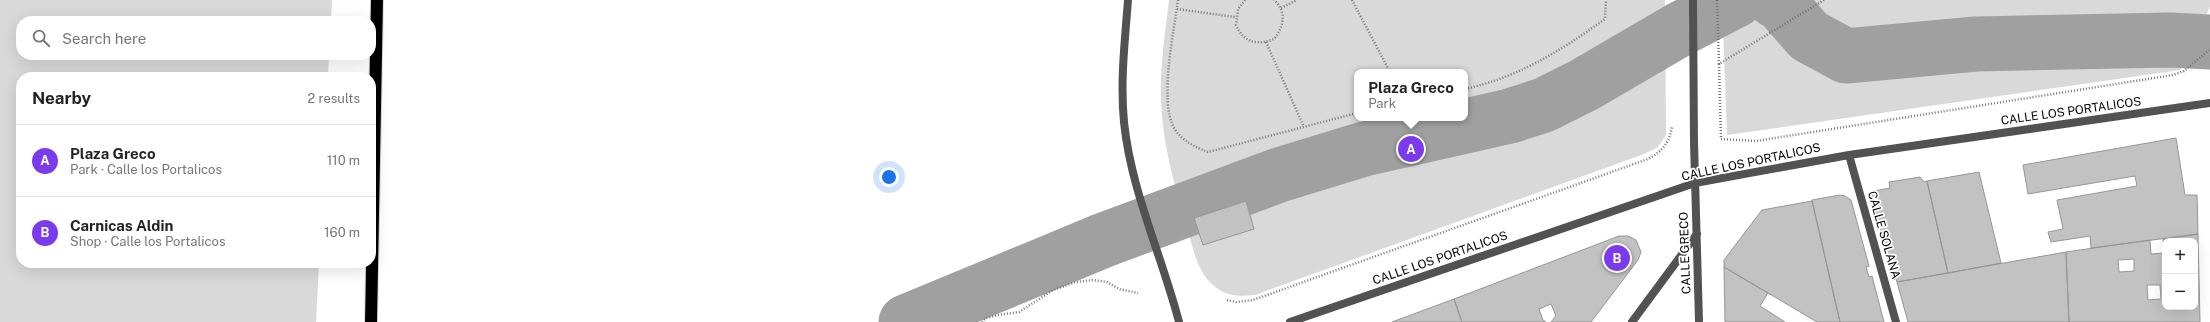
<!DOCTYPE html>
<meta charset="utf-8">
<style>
body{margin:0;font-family:"Public Sans",sans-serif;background:#f2f2f2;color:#222}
.controls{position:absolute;right:12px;bottom:12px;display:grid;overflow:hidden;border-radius:8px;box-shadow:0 4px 16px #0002}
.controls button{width:36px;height:36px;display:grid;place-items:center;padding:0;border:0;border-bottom:1px solid #e0e0e0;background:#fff;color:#222;font:20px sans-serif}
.you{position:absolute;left:889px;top:177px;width:14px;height:14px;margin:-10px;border:3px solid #fff;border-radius:50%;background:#1a73e8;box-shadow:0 0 0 6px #1a73e833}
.badge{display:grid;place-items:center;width:26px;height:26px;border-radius:50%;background:#7c3aed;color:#fff;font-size:13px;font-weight:700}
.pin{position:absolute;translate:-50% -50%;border:2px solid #fff;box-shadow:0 1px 4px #0006}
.popup{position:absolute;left:1354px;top:69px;width:114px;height:52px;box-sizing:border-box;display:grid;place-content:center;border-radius:8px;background:#fff;filter:drop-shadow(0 1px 3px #0005);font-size:13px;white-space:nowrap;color:#767676}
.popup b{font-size:15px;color:#222}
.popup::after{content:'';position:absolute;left:50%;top:100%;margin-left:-8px;border:8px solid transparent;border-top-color:#fff}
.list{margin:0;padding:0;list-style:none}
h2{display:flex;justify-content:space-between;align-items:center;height:52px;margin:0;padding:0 16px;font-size:17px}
h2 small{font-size:13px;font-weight:400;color:#767676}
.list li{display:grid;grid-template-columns:26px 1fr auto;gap:12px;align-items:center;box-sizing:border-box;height:72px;padding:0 16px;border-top:1px solid #e0e0e0}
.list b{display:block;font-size:15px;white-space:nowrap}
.list p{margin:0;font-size:13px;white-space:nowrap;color:#767676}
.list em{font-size:13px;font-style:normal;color:#767676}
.icon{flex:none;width:22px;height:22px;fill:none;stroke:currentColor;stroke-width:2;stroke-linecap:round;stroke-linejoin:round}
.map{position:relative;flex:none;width:2210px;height:322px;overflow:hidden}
.search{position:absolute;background:#fff;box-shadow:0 4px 16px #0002;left:16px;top:16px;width:360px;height:44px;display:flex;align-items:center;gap:10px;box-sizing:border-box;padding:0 14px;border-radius:16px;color:#767676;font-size:15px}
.panel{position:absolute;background:#fff;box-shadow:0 4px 16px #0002;left:16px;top:72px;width:360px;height:196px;border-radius:16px}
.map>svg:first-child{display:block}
</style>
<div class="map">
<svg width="2210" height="322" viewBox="0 0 2210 322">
<rect width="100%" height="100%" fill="#fff"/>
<path fill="#d9d9d9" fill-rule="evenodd" d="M0 0H332L331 21H21V55H329L328 77H21V263H319L316 322H0Z
M1169 0H1665L1666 135 1658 147 1644 154 1255 295C1239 297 1225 296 1213 285 1196 270 1193 247 1187 227 1172 177 1159 132 1161 79 1162 52 1166 26 1169 0ZM1357 72H1465V118H1357Z
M1722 0H2210V7L2180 70 1727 135Z"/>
<path fill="#a0a0a0" d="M1108 229 1114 246 934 322H882Z"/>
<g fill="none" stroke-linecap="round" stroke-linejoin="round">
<path stroke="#a0a0a0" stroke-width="55" d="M1774 0 1782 5 1809 36 1846 56 1976 44 2170 40 2210 42
M906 322 1104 240 1279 175 1364 149 1510 116 1544 105 1584 85 1680 29 1736 0"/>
</g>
<path fill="#c2c2c2" stroke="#969696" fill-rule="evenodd" d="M2176 138 2185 195H2197L2198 234 2091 248 2090 236 2051 242 2048 232 2063 229 2057 200 2137 186 2135 176 2028 194 2023 165Z
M1979 172 2001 263 1948 273 1927 181Z
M1920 177 1924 182 1927 181 1948 273 1897 282 1896 279 1893 280 1872 196 1874 191 1890 188 1889 182Z
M1840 195 1845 196 1851 200 1869 266 1866 267 1869 277 1872 276 1884 322H1840L1812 200Z
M1246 201 1254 229 1203 245 1194 218Z
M1812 201 1813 206 1840 322H1817L1724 267V260L1762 210Z
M2198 234 2200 322H2069L2066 252 2150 240 2151 254 2164 253 2163 239ZM2165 241H2195V307H2165ZM2134 259V271L2119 272 2118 260ZM2147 285H2160L2161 299 2148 300Z
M1619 236H1628L1636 240 1641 252 1638 260 1591 322H1551L1556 316 1551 304 1539 309 1543 320 1546 322H1462L1454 299Z
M2066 252 2069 322H1908L1897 282Z
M1724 267 1768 293 1760 306 1785 322H1725Z
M1454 299 1462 322H1392Z"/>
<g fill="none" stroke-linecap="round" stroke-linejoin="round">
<g stroke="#dbdbdb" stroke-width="14">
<path id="highway" d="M371 322 377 0"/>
</g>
<path stroke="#747474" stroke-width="2.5" stroke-dasharray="1 2" stroke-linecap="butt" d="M1178 0C1174 31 1159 101 1174 128 1182 141 1195 147 1208 152L1357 113
M1245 0 1238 9 1236 25C1243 42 1257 46 1274 39 1284 27 1287 11 1274 0
M1352 0 1390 72
M1717 0 1719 64
M1824 0 1719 64 1721 139 1756 141 2173 75 2184 71 2209 50
M1281 8 1297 0
M1177 9 1235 17
M1266 42 1304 127
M1465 89C1519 77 1560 51 1605 19L1606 0
M1227 300 1236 302 1253 300 1648 159C1662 152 1670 142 1672 126
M982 322 986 318 998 315 1019 312 1053 290 1076 282 1093 280 1107 282 1119 289 1138 293"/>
<path stroke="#525252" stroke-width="8" d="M1128 0C1125 40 1120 82 1124 122 1131 191 1162 256 1179 322
M1693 0 1694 142 1699 322
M1849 155 1896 322
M1290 322 1695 183 1849 155 2210 103
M1632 322 1697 234"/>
<use href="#highway" stroke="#000" stroke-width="12"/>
</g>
<g text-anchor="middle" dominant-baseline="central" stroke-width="3.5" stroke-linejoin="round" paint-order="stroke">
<g font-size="12" fill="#000" stroke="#fff">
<text transform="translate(2071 111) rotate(-8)">CALLE LOS PORTALICOS</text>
<text transform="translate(1751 162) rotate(-12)">CALLE LOS PORTALICOS</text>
<text transform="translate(1884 235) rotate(74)">CALLE SOLANA</text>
<text transform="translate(1685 253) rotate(-92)">CALLE GRECO</text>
<text transform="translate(1440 258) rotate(-19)">CALLE LOS PORTALICOS</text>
</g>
</g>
</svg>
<div class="controls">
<button>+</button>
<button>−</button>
</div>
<div class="you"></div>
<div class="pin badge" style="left:1411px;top:149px">A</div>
<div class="popup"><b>Plaza Greco</b>Park</div>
<div class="pin badge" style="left:1617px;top:258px">B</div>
<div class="search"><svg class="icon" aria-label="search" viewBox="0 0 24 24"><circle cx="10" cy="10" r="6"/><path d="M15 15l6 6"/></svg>Search here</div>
<section class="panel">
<h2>Nearby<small>2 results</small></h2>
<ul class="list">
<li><span class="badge">A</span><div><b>Plaza Greco</b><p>Park · Calle los Portalicos</p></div><em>110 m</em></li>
<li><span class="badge">B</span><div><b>Carnicas Aldin</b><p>Shop · Calle los Portalicos</p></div><em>160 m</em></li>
</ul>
</section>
</div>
